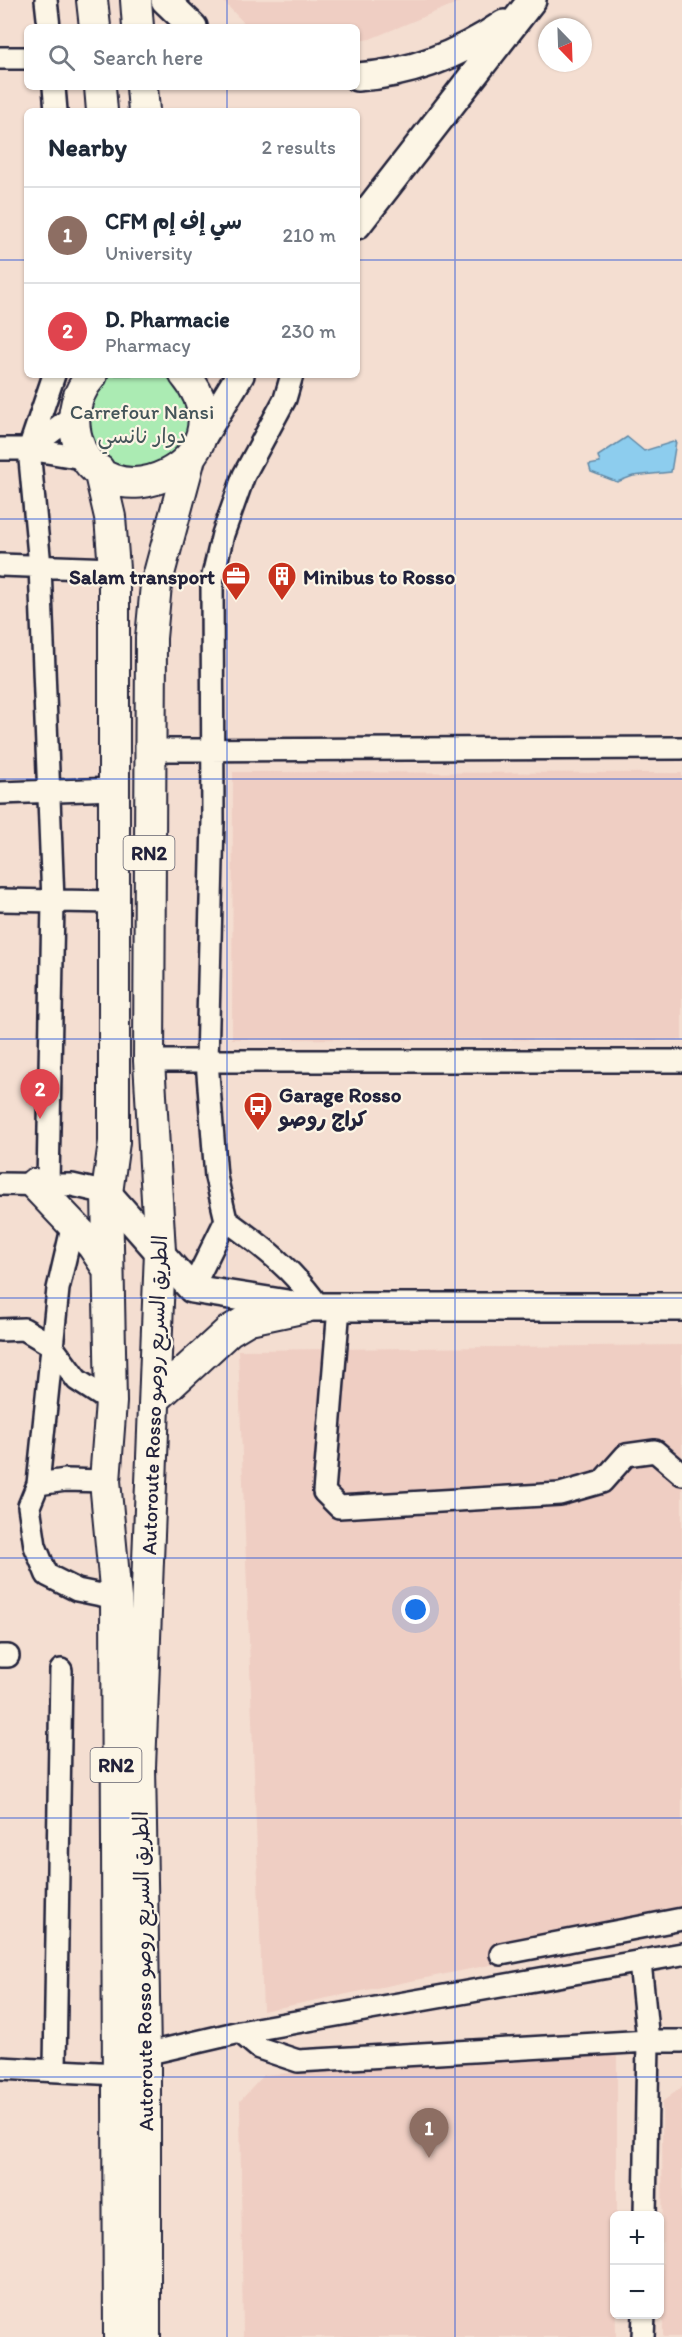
<!DOCTYPE html>
<meta charset="utf-8">
<style>
body{margin:0;font-family:Itim,"Playpen Sans Arabic",sans-serif;background:#f2f2f3;color:#1f2937}
.controls{position:absolute;right:18px;bottom:18px;display:grid;overflow:hidden;border-radius:9px;box-shadow:0 2px 4px #0004}
.controls button{width:54px;height:54px;display:grid;place-items:center;padding:0;border:0;border-bottom:2px solid #e0e1e3;background:#fff;color:#1f2937;font:30px sans-serif}
.compass{position:absolute;left:538px;top:18px;width:54px;height:54px;border-radius:50%;background:#fff;box-shadow:0 2px 4px #0004;rotate:157deg}
.you{position:absolute;left:416px;top:1610px;width:21px;height:21px;margin:-15px;border:4px solid #fff;border-radius:50%;background:#1a73e8;box-shadow:0 0 0 9px #1a73e833}
.badge{display:grid;place-items:center;width:39px;height:39px;border-radius:50%;background:#b45309;color:#fff;font-size:20px;font-weight:700}
.pin{position:absolute;translate:-50% -50px;filter:drop-shadow(0 2px 3px #0008)}
.pin::after{content:'';position:absolute;top:32px;width:21px;height:18px;background:inherit;clip-path:polygon(0 0,100% 0,50% 100%)}
.list{margin:0;padding:0;list-style:none}
h2{display:flex;justify-content:space-between;align-items:center;height:78px;margin:0;padding:0 24px;font-size:26px}
h2 small{font-size:20px;font-weight:400;color:#747a83}
.list li{display:grid;grid-template-columns:39px 1fr auto;gap:18px;align-items:center;box-sizing:border-box;height:96px;padding:0 24px;border-top:2px solid #e0e1e3}
.list b{display:block;font-size:22px;white-space:nowrap}
.list p{margin:0;font-size:20px;white-space:nowrap;color:#747a83}
.list em{font-size:20px;font-style:normal;color:#747a83}
.icon{flex:none;width:33px;height:33px;fill:none;stroke:currentColor;stroke-width:2;stroke-linecap:round;stroke-linejoin:round}
.map{position:relative;flex:none;width:682px;height:2337px;overflow:hidden}
.search{position:absolute;background:#fff;box-shadow:0 2px 4px #0004;left:24px;top:24px;width:336px;height:66px;display:flex;align-items:center;gap:15px;box-sizing:border-box;padding:0 21px;border-radius:9px;color:#747a83;font-size:22px}
.panel{position:absolute;background:#fff;box-shadow:0 2px 4px #0004;left:24px;top:108px;width:336px;height:270px;border-radius:9px}
.map>svg:first-child{display:block}
</style>
<div class="map">
<svg width="682" height="2337" viewBox="0 0 682 2337">
<rect width="100%" height="100%" fill="#f4ded1"/>
<filter id="ink" filterUnits="userSpaceOnUse"><feTurbulence type="fractalNoise" baseFrequency=".0167" numOctaves="2"/><feDisplacementMap in="SourceGraphic" scale="12" xChannelSelector="R" yChannelSelector="G"/><feConvolveMatrix kernelMatrix="1 2 1 2 8 2 1 2 1" color-interpolation-filters="sRGB"/></filter>
<g filter="url(#ink)">
<path fill="#efcec3" d="M222 0H464L370 39 357 41V27H252L245 24Z
M233 772 682 773V1040L232 1039Z
M682 1345V1926L263 2011 238 1350Z
M617 2048V2215L614 2216 616 2337H243L240 2101 264 2075Z
M682 2087V2337H663L662 2102Z"/>
<path fill="#abebb3" stroke="#668677" stroke-width="1.5" d="M109 375H176L196 426 163 467C152 468 136 472 126 468 81 454 79 405 109 375Z"/>
<path fill="#8dcdee" stroke="#6289a6" stroke-width="1.5" d="M627 437 644 451 676 441 671 472 633 476 617 482 591 472 589 465 600 463 598 456Z"/>
<g fill="none" stroke-linecap="round" stroke-linejoin="round">
<g stroke="#22223b" stroke-width="26">
<path id="minor" d="M46 0 49 27
M0 58H27
M54 87 56 111
M292 375 285 399 244 475 223 534 212 580 213 821 207 1061 216 1177 226 1220C262 1246 294 1270 319 1307
M0 449H29L88 459
M29 449 74 415
M0 565 114 569
M149 750 682 748
M0 793 115 789
M0 900 114 902
M149 1061H682
M0 1184 72 1185 107 1193
M48 1185 53 901 40 566 29 449 54 375
M192 1289 226 1220
M339 1307 324 1492 339 1507 560 1494 602 1482 626 1455 655 1451 682 1474
M0 1330 24 1329 51 1345 77 1380 111 1402
M105 1481 66 1480 38 1484 29 1506 35 1546 47 1575 77 1590 116 1598
M38 1484 58 1289 73 1224
M0 1656H8
M501 1954 682 1919
M640 1962 648 2041 645 2216
M240 2032 259 2048 298 2061 648 2041H682
M145 2054 240 2032 682 1954
M0 2068 118 2074
M55 2069 61 1670
M643 2337 644 2314"/>
</g>
<g stroke="#22223b" stroke-width="32">
<path id="major" d="M165 0 193 27
M357 77C411 74 460 54 504 24
M357 225 532 0
M198 444 240 375
M107 1193 192 1289 306 1307H682"/>
</g>
<g stroke="#22223b" stroke-width="34">
<path id="highway" d="M92 0 95 27
M136 0 138 27
M100 87 102 111
M142 87 144 111
M92 375C77 392 71 413 76 435 99 534 257 462 185 375
M99 470 110 517 114 569V1142L107 1193 111 1402 105 1481 116 1598 119 2337
M34 1184 92 1245 108 1269
M156 1398 229 1331 249 1319 306 1307
M145 2337V2054L140 1767 160 1251 149 1061 151 638 156 585 190 458"/>
</g>
<use href="#minor" stroke="#fcf5e5" stroke-width="21"/>
<use href="#major" stroke="#fcf5e5" stroke-width="27"/>
<use href="#highway" stroke="#fcf5e5" stroke-width="30"/>
</g>
</g>
<path fill="none" stroke="#1d4ed8" stroke-width="1.5" stroke-opacity="0.55" d="M227 0V27M455 0V2337M227 87V111M0 260H27M357 260H682M227 375V2337M0 519H682M0 779H682M0 1039H682M0 1298H682M0 1558H682M0 1818H682M0 2077H682"/>
<defs>
<g id="office-pin" transform="scale(1.5)"><path d="M0 17L-7.5 6A9.5 9.5 0 1 1 7.5 6Z" fill="#c8321e" stroke="#fcf5e5"/><path d="M-6-3h4V-5.5h4V-3h4V5H-6ZM-1-4.5V-3h2v-1.5ZM-6 0V1H6V0Z" fill="#fff"/></g>
<g id="building-pin" transform="scale(1.5)"><path d="M0 17L-7.5 6A9.5 9.5 0 1 1 7.5 6Z" fill="#c8321e" stroke="#fcf5e5"/><path d="M-4-6H4V6H1V3H-1V6H-4ZM-2.5-4.3h1.7v1.8h-1.7ZM.8-4.3h1.7v1.8H.8ZM-2.5-1h1.7V.8h-1.7ZM.8-1h1.7V.8H.8Z" fill="#fff"/></g>
<g id="bus-pin" transform="scale(1.5)"><path d="M0 17L-7.5 6A9.5 9.5 0 1 1 7.5 6Z" fill="#c8321e" stroke="#fcf5e5"/><path d="M-5-6H5V4H4V6H2V4H-2V6H-4V4H-5ZM-3.5-4V0h7V-4ZM-3.5 1.2v1.5H-2V1.2ZM2 1.2v1.5H3.5V1.2Z" fill="#fff"/></g>
</defs>
<g fill-rule="evenodd">
<use href="#office-pin" x="236" y="576"/>
<use href="#building-pin" x="282" y="576"/>
<use href="#bus-pin" x="258" y="1106"/>
</g>
<g text-anchor="middle" dominant-baseline="central" stroke-width="4.5" stroke-linejoin="round" paint-order="stroke">
<g fill="#fcf5e5" stroke="#63616e" stroke-width="1.5">
<rect x="123.5" y="836" width="51" height="34" rx="4.5"/>
<rect x="90.5" y="1748" width="51" height="34" rx="4.5"/>
</g>
<g font-size="20" font-weight="bold" fill="#22223b">
<text x="149" y="853">RN2</text>
<text x="116" y="1765">RN2</text>
</g>
<g font-size="21" fill="#445459" stroke="#fcf5e5">
<text x="142" y="411">Carrefour Nansi<tspan x="142" dy="24">دوار نانسي</tspan></text>
</g>
<g font-size="21" font-weight="bold" fill="#22223b" stroke="#fcf5e5" text-anchor="start">
<text x="215" y="576" text-anchor="end">Salam transport</text>
<text x="303" y="576">Minibus to Rosso</text>
<text x="279" y="1094">Garage Rosso<tspan x="279" dy="24">كراج روصو</tspan></text>
</g>
<g font-size="21" fill="#22223b" stroke="#fcf5e5">
<text transform="translate(154 1395) rotate(-88)">Autoroute Rosso الطريق السريع روصو</text>
<text transform="translate(143 1971) rotate(-91)">Autoroute Rosso الطريق السريع روصو</text>
</g>
</g>
</svg>
<div class="controls">
<button>+</button>
<button>−</button>
</div>
<svg class="compass" viewBox="-18 -18 36 36"><path d="M0-13l5 13h-10z" fill="#e53935"/><path d="M0 13l5-13h-10z" fill="#747a83"/></svg>
<div class="you"></div>
<div class="pin badge" style="left:429px;top:2158px;background:#8d6e63">1</div>
<div class="pin badge" style="left:40px;top:1119px;background:#e0444e">2</div>
<div class="search"><svg class="icon" aria-label="search" viewBox="0 0 24 24"><circle cx="10" cy="10" r="6"/><path d="M15 15l6 6"/></svg>Search here</div>
<section class="panel">
<h2>Nearby<small>2 results</small></h2>
<ul class="list">
<li><span class="badge" style="background:#8d6e63">1</span><div><b>CFM سي إف إم</b><p>University</p></div><em>210 m</em></li>
<li><span class="badge" style="background:#e0444e">2</span><div><b>D. Pharmacie</b><p>Pharmacy</p></div><em>230 m</em></li>
</ul>
</section>
</div>
